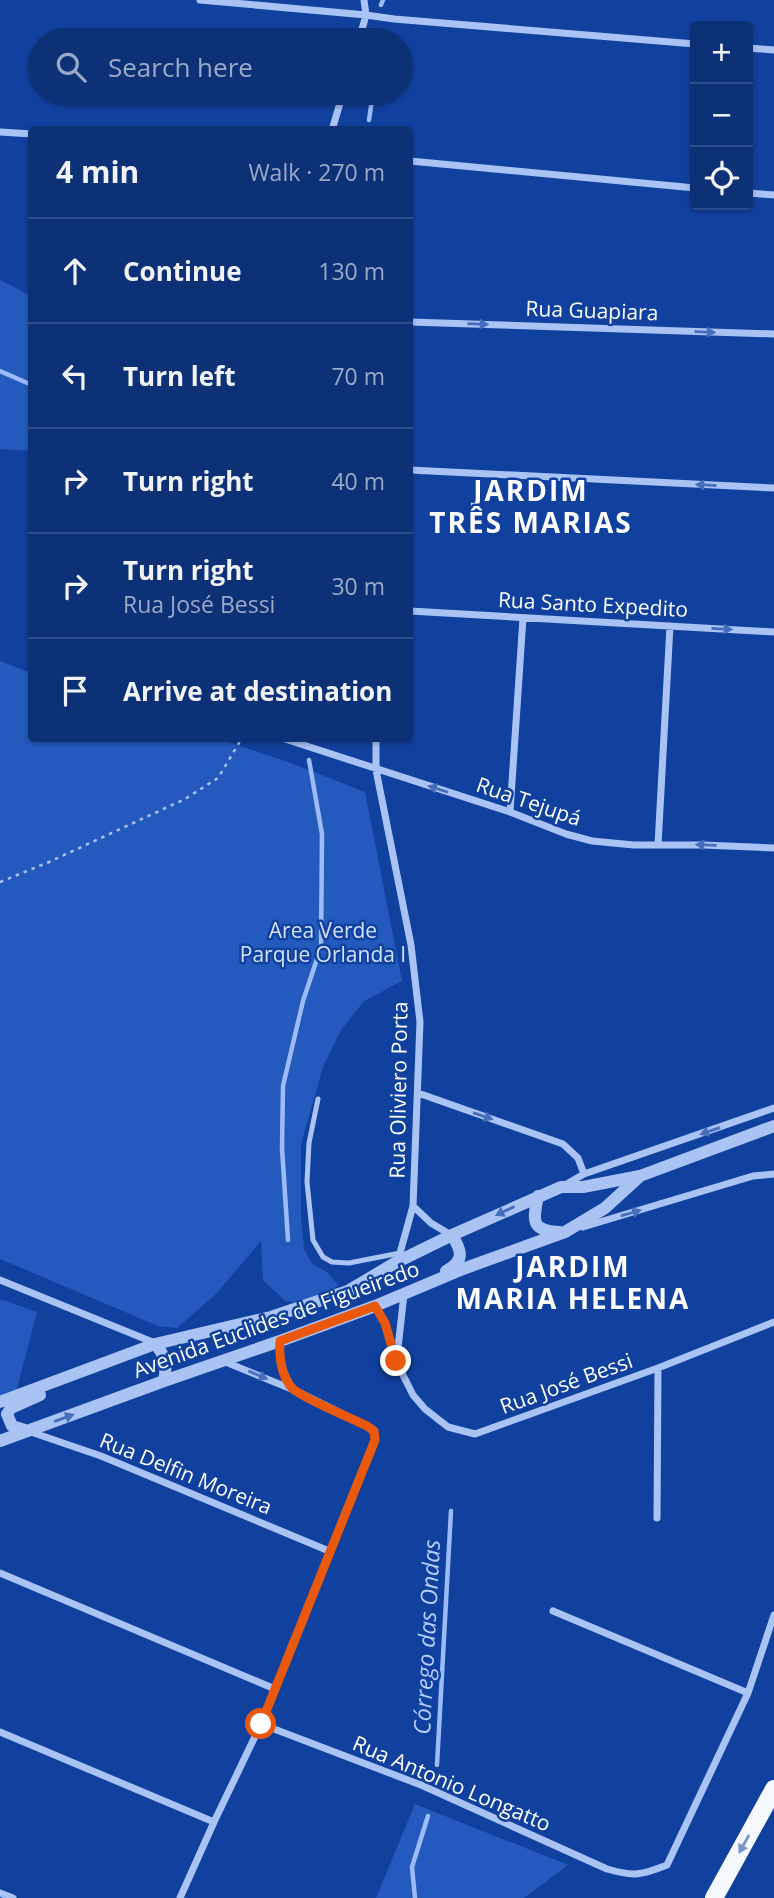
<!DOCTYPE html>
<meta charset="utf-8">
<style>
body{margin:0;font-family:"Open Sans",sans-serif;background:#1b3d7f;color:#f1f3f6}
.controls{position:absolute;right:21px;top:21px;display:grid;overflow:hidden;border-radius:7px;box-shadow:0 2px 5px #0004}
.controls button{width:63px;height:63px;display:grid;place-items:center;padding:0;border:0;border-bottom:2px solid #2d4c89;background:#0d3177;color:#f1f3f6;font:35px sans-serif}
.stop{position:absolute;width:21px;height:21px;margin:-16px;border:5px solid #ea580c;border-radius:50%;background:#fff}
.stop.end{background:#ea580c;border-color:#fff;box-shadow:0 2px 7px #0008}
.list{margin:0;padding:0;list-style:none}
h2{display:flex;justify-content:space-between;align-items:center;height:91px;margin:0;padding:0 28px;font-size:30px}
h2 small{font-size:23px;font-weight:400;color:#9aa9c6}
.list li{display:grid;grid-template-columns:46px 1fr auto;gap:21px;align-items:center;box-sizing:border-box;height:105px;padding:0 28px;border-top:2px solid #2d4c89}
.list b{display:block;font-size:26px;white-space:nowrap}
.list p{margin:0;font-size:23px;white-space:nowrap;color:#9aa9c6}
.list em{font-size:23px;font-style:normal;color:#9aa9c6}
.icon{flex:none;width:38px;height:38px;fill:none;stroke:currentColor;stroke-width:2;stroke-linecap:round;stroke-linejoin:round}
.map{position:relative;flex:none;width:774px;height:1898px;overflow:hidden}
.search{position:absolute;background:#0d3177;box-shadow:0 2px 5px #0004;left:28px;top:28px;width:385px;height:77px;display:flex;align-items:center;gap:18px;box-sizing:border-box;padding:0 24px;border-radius:38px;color:#9aa9c6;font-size:26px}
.panel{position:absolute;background:#0d3177;box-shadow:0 2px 5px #0004;left:28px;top:126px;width:385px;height:616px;border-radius:7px}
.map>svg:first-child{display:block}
</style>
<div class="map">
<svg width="774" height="1898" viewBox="0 0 774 1898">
<rect width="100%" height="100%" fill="#11419f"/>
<path fill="#245abd" d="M0 280 31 296V451L0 449Z
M0 661 31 673 32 738 219 739 288 762 365 792 402 981 364 1001 341 1030 323 1067 301 1144V1216L304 1249 312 1264 327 1272 338 1285 322 1300 311 1304 285 1301 263 1280 261 1241 216 1294 177 1328 158 1326 0 1259Z
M0 1299 37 1312 16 1392 0 1398Z
M415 1804 568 1865 524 1898H376Z"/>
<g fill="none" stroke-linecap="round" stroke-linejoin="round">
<path stroke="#9bbcf8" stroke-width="4.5" d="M381 5 383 0
M371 40 373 30
M369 120 373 93
M0 371 32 385
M288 1240 282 1148 283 1086 303 1001 321 947 322 834 309 760
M437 1765 451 1511
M415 1898 412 1867 428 1816"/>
<path stroke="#a9c3f5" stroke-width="2.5" stroke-dasharray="3.5 5" stroke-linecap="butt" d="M0 882 49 862 185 799 218 778 242 738"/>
<path stroke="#a9c3f5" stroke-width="5" d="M318 1099 309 1143 307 1182 313 1240 323 1257 332 1262 349 1263 400 1253"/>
<path stroke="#a9c3f5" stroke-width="7" d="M200 0 366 15 394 19 695 44
M359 40 366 15 364 0
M748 48 774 50
M332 130 343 93
M0 132 32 134
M410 161 695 188
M748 193 774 195
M410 322 774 334
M410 470 774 488
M410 611 774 632
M282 738 510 812 566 834 592 841 634 845H703L774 848
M376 738V770L411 945 420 1022 413 1206 400 1253 395 1263
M510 812 523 618
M658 845 670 626
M418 1093 563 1144 578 1158 584 1174
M565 1185 584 1174 774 1108
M413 1206 431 1223 451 1235
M583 1227 753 1176 774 1174
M0 1280 155 1343
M375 1306 385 1323 396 1361 413 1395 425 1409 448 1427 475 1434 658 1368 774 1322
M280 1341C279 1361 283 1373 293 1390
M397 1357 404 1294
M28 1431 101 1456 329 1551
M657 1518 658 1368
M0 1573 275 1689
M553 1611 748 1693
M261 1724 421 1785 607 1869C634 1877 642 1875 667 1865L748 1693 774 1615
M0 1732 214 1822
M0 1893 13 1898
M180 1898 214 1822 261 1724 375 1440 374 1431 367 1426 294 1390 223 1361"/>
<path stroke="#a9c3f5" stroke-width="12" d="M538 1196C533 1220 530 1231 560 1232
M446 1271C465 1261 462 1251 452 1235
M155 1344C166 1356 167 1365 164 1381
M0 1402 155 1344 271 1317 348 1291 395 1263 452 1235 561 1187H583L640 1176 774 1126
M28 1431 12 1426 7 1414 11 1408 40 1395
M0 1441 164 1381 280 1341 375 1306 463 1269 565 1232 605 1208 640 1176"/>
<path stroke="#f6f9ff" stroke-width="18" d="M714 1898 774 1789"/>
</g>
<defs><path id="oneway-solid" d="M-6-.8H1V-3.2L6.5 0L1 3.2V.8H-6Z" transform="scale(1.75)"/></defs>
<g fill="#466ebd">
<use href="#oneway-solid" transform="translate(478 324) rotate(2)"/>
<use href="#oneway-solid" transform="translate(705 332) rotate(2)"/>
<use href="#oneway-solid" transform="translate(706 485) rotate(-177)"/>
<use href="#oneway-solid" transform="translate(722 629) rotate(3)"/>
<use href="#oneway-solid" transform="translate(438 789) rotate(-162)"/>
<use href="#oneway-solid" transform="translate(706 845) rotate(-178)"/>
<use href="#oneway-solid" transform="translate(483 1116) rotate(19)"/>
<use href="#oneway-solid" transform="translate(710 1131) rotate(161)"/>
<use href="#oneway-solid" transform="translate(505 1211) rotate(155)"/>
<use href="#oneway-solid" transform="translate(631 1213) rotate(-16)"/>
<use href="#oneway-solid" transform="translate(258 1375) rotate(23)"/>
<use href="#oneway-solid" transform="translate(64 1418) rotate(-20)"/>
</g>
<use fill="#7894ca" href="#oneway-solid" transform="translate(744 1844) rotate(119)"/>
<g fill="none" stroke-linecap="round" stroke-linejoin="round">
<path stroke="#ea580c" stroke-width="9" d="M261 1724 375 1440 374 1431 367 1426C353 1419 300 1397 292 1388 281 1375 279 1358 280 1341L375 1306 385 1323 396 1361"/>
</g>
<g text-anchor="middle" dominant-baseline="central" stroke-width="5" stroke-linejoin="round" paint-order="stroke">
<g font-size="21" fill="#fff" stroke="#11419f">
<text transform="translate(592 310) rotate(2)">Rua Guapiara</text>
<text transform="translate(593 604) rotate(3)">Rua Santo Expedito</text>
<text transform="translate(529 801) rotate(19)">Rua Tejupá</text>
<text transform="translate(398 1090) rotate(-89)">Rua Oliviero Porta</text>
<text transform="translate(276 1319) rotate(-20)">Avenida Euclides de Figueiredo</text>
<text transform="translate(566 1383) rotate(-20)">Rua José Bessi</text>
<text transform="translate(186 1473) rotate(22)">Rua Delfin Moreira</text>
<text transform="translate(452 1783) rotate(23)">Rua Antonio Longatto</text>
</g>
<g font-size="21" fill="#d2e1fe" stroke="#11419f">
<text x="323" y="930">Area Verde<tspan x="323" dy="24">Parque Orlanda I</tspan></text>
</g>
<g font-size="23" font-style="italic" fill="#b6cefb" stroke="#11419f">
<text transform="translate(426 1637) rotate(-87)">Córrego das Ondas</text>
</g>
<g font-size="28" font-weight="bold" letter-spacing="2" fill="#fff" stroke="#11419f">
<text x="531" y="490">JARDIM<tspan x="531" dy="32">TRÊS MARIAS</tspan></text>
<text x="573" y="1266">JARDIM<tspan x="573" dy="32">MARIA HELENA</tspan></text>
</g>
</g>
</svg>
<div class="controls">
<button>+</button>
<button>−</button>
<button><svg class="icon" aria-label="locate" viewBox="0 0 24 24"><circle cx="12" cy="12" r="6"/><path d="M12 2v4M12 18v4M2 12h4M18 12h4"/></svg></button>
</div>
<div class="stop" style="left:261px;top:1724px"></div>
<div class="stop end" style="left:396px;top:1361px"></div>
<div class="search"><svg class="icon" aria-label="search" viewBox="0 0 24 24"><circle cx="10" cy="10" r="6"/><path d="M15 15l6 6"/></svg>Search here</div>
<section class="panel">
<h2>4 min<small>Walk · 270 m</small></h2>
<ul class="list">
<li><svg class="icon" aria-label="ahead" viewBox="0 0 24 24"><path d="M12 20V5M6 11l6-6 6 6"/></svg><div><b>Continue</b></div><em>130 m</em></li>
<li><svg class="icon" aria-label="left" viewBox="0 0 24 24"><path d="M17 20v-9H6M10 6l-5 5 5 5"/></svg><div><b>Turn left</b></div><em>70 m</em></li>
<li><svg class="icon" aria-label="right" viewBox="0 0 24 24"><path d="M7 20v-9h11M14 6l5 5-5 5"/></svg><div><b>Turn right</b></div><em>40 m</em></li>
<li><svg class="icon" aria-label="right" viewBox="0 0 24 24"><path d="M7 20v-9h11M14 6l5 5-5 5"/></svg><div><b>Turn right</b><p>Rua José Bessi</p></div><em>30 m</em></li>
<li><svg class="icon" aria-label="arrive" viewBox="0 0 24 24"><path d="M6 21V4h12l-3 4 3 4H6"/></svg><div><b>Arrive at destination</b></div></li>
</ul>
</section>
</div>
